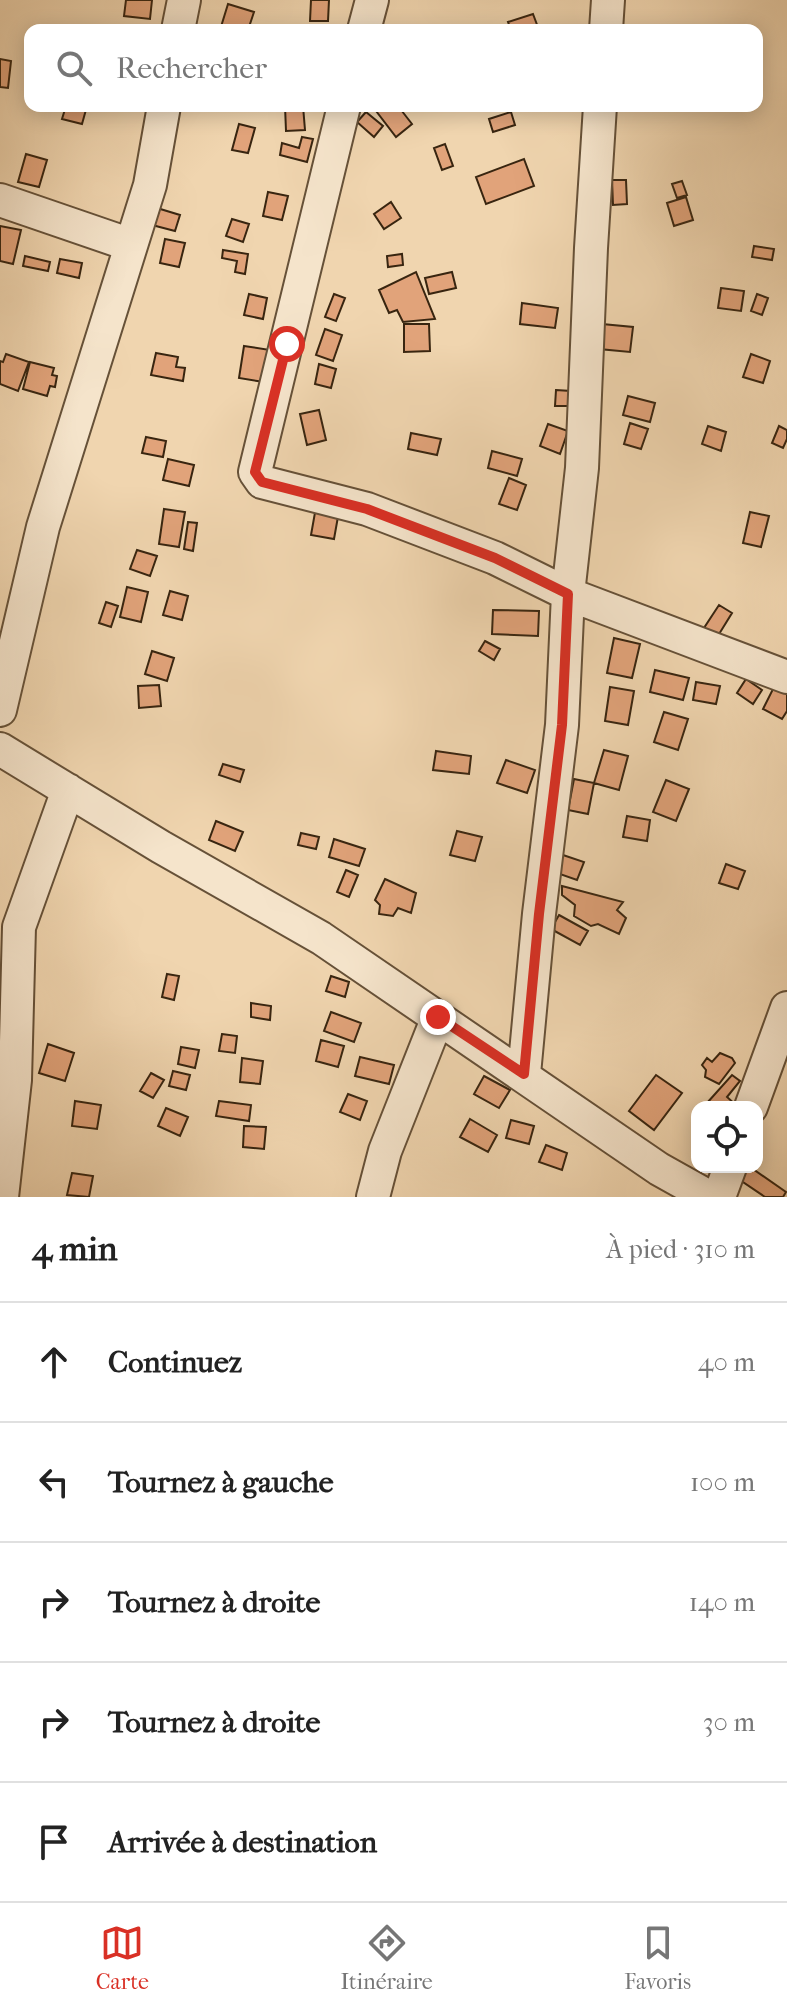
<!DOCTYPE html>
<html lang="fr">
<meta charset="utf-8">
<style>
body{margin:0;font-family:"IM FELL French Canon",serif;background:#f6f6f6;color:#222}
.controls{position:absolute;right:24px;bottom:24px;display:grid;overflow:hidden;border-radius:16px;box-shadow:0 4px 20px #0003}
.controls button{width:72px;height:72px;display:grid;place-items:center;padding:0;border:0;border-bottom:2px solid #e0e0e0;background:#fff;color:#222;font:40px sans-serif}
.stop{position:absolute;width:24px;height:24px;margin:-18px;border:6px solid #d93025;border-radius:50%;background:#fff}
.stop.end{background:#d93025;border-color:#fff;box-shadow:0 2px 8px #0008}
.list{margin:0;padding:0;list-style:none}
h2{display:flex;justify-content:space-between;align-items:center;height:104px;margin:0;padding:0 32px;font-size:34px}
h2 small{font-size:26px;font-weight:400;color:#767676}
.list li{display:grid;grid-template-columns:52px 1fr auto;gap:24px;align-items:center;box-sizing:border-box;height:120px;padding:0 32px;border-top:2px solid #e0e0e0}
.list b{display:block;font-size:30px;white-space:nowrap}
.list em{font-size:26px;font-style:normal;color:#767676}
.icon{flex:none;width:44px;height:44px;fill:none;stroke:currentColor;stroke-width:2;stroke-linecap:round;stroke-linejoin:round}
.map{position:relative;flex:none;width:787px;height:1197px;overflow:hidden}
.search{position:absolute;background:#fff;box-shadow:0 4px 20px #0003;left:24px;right:24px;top:24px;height:88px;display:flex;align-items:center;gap:20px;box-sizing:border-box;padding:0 28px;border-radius:16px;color:#767676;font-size:30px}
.sheet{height:704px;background:#fff}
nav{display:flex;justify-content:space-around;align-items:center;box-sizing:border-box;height:112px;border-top:2px solid #e0e0e0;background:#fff;font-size:22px;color:#767676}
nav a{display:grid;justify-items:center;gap:4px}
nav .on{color:#d93025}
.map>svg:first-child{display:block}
</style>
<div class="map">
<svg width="787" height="1197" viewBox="0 0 787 1197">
<rect width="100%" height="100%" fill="#f0d5af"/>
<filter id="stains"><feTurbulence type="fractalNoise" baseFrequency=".0025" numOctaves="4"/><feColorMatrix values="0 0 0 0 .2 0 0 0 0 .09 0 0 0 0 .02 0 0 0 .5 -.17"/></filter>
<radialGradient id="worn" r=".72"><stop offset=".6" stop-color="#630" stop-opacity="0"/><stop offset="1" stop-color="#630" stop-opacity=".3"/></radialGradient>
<path fill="#e1a37a" stroke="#382510" stroke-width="2" d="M126 0H152L150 19 124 16Z
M311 0H329L328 21H310Z
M228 4 254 12 248 30H220Z
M533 14 539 30H511L508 22Z
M0 59 11 61 8 88 0 87Z
M66 106H87L82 124 62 119Z
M285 106H303L305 130 286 131Z
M398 106 412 124 396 137 373 107Z
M366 112 383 126 374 137 357 122Z
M511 112 515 125 493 132 489 119Z
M239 124 255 128 248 153 232 150Z
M302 137 313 139 307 162 280 155 282 143 299 148Z
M445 144 453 166 442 170 434 148Z
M26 154 47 160 39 187 18 182Z
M524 159 534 186 486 204 476 177Z
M612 180H626L627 204 613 205Z
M682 181 687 195 677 198 672 184Z
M268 192 288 196 282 220 263 216Z
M686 197 693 220 674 226 667 203Z
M391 202 401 218 384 229 374 214Z
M157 208 180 215 175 231 152 225Z
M232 219 249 224 243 242 226 236Z
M0 226 21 230 13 264 0 261Z
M165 239 185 243 179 267 160 263Z
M754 246 774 249 772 260 752 257Z
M223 250 248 254 245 274 235 272 237 261 222 258Z
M402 254 403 265 388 267 387 256Z
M25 256 50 262 48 271 23 266Z
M60 259 82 263 79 278 57 273Z
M416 272 435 319 403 322 397 310 389 313 379 290Z
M452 272 456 288 429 294 425 278Z
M721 288 744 291 741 311 718 308Z
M249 294 267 298 263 319 244 315Z
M334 294 345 298 336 321 325 317Z
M757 294 768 298 762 315 751 311Z
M522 303 558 308 555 328 520 324Z
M404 324H429L430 351 404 352Z
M602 324 633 327 630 352 599 349Z
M325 329 342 335 333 361 316 355Z
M244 346 270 350 264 382 239 378Z
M156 353 178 357 176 367 185 368 183 381 151 375Z
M6 354 29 362 18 391 0 384V361L3 362Z
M751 354 770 361 763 383 743 377Z
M30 362 54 368 52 375 57 376 55 387 50 386 47 396 23 389Z
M319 364 336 369 331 388 315 384Z
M556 390 571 391 570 406H555Z
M628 396 655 403 650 422 623 415Z
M319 410 326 440 307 445 300 414Z
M630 423 648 429 641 449 624 444Z
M548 424 568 431 560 454 540 446Z
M708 426 726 432 721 451 702 444Z
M779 426 787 430V439L783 448 772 443Z
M411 433 441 439 437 455 408 449Z
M146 437 166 441 163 457 142 453Z
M492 451 522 459 517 476 488 468Z
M168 459 194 465 189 486 163 480Z
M509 478 526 485 517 510 499 504Z
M316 507 339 511 334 539 311 535Z
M164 509 185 512 179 547 159 544Z
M750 512 769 516 761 547 743 543Z
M188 522 197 523 193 551 184 549Z
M137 550 157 556 150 576 130 569Z
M127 587 148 592 141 622 120 617Z
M170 591 188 596 182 620 163 615Z
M106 602 118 606 111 627 99 623Z
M719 605 732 613 716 639 702 631Z
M493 610 539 611 538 636 492 634Z
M614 638 640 644 632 678 607 673Z
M485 641 500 649 494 660 479 651Z
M152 651 174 658 167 681 145 674Z
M655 670 689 678 683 700 650 692Z
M746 679 762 690 753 704 737 693Z
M696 682 720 686 716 704 693 700Z
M159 685 161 706 139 708 138 686Z
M610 687 634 691 628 725 605 721Z
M774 687 787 694V711L782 719 763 709Z
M664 712 688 719 678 750 654 742Z
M604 750 628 756 619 790 594 783Z
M436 751 471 756 469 774 433 770Z
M506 760 535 770 527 793 497 783Z
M223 764 244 770 240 782 219 775Z
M574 779 594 783 588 814 568 810Z
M666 780 689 789 676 821 653 812Z
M627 816 650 820 647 841 623 837Z
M216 821 243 832 235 851 209 840Z
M457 831 482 837 475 861 450 855Z
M301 833 319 837 316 849 298 845Z
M334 839 365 849 359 866 329 857Z
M560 854 584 862 577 880 554 872Z
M726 864 745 871 738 889 719 883Z
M346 870 358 875 349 897 337 892Z
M385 879 416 893 411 913 398 908 393 916 379 914 380 905 375 900Z
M562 886 623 902 617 910 626 918 619 934 598 924 591 926 574 916 575 905 562 895Z
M559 915 588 931 580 945 551 929Z
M167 974 179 976 174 1000 162 997Z
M331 976 349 982 345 997 326 991Z
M251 1003 271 1006 270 1020 251 1017Z
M331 1012 361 1023 354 1042 324 1031Z
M222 1034 237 1036 235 1053 219 1051Z
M321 1040 344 1046 338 1067 316 1061Z
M48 1044 74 1053 65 1081 39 1073Z
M181 1047 199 1050 195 1068 178 1064Z
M720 1053 732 1058 735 1063 719 1084 705 1077 706 1070 702 1065 707 1058 712 1062Z
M360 1057 394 1065 389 1084 355 1076Z
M242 1058 263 1061 260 1084 240 1082Z
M173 1071 190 1075 186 1090 169 1086Z
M151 1073 164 1080 153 1098 140 1091Z
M656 1075 682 1093 654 1130 629 1111Z
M732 1075 740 1081 727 1097 737 1106 712 1107 707 1103Z
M484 1076 510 1090 499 1108 474 1094Z
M348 1094 367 1101 360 1120 340 1112Z
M75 1101 101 1105 97 1129 72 1126Z
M219 1101 251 1105 249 1121 216 1116Z
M166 1108 188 1117 180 1136 158 1126Z
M470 1119 497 1135 488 1152 460 1137Z
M511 1120 534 1126 529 1144 506 1138Z
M244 1126 266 1127 264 1149 243 1147Z
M546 1145 567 1153 562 1170 539 1162Z
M745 1167H750L786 1192 783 1197H765L737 1178Z
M72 1173 93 1176 89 1197 67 1195Z"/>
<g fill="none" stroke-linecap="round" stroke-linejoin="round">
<g stroke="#665138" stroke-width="36">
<path id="minor" d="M178 30 184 0
M364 30 372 0
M606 30 608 0
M344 106 255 472 262 482 367 509 495 558 568 594 787 677
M0 200 131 245
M0 710 43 527 150 185 164 106
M0 749 161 847 321 938 659 1169 709 1197
M524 1074 539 914 562 725 568 594 582 468 591 248 600 106
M751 1107 787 1008
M2 1197 15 1080 19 927 68 790
M373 1197 385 1151 438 1017
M719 1197 730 1167"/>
</g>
<use href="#minor" stroke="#f5e4cb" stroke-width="32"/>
</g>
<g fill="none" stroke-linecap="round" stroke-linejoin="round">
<path stroke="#d93025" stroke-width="10" d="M287 344 255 472 262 482 367 509 495 558 568 594 562 725 539 914 524 1074 438 1017"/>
</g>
<rect width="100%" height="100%" filter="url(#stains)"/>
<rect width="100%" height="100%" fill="url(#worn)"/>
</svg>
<div class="controls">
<button><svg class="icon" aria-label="locate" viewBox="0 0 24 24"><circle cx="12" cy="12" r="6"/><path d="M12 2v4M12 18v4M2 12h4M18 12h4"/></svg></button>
</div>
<div class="stop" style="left:287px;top:344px"></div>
<div class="stop end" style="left:438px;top:1017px"></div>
<div class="search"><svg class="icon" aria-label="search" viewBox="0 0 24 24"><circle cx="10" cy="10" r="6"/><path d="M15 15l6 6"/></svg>Rechercher</div>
</div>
<section class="sheet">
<h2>4 min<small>À pied · 310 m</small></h2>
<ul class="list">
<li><svg class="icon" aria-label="ahead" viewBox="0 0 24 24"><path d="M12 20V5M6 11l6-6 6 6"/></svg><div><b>Continuez</b></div><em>40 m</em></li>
<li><svg class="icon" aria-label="left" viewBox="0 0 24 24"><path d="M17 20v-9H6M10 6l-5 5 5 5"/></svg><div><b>Tournez à gauche</b></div><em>100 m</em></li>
<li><svg class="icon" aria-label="right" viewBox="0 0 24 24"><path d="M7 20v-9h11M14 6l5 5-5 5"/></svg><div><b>Tournez à droite</b></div><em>140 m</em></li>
<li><svg class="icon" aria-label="right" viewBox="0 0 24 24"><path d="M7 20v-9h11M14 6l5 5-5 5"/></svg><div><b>Tournez à droite</b></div><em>30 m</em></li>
<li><svg class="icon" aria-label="arrive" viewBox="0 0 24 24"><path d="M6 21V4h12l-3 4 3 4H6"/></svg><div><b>Arrivée à destination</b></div></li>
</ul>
</section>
<nav>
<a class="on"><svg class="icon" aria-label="map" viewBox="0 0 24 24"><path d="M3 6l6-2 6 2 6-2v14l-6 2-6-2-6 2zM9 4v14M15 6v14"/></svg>Carte</a>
<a><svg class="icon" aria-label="directions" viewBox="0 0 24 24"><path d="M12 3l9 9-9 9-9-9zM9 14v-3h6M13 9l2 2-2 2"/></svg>Itinéraire</a>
<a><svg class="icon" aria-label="saved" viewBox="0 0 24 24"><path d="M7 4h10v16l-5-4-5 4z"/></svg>Favoris</a>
</nav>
